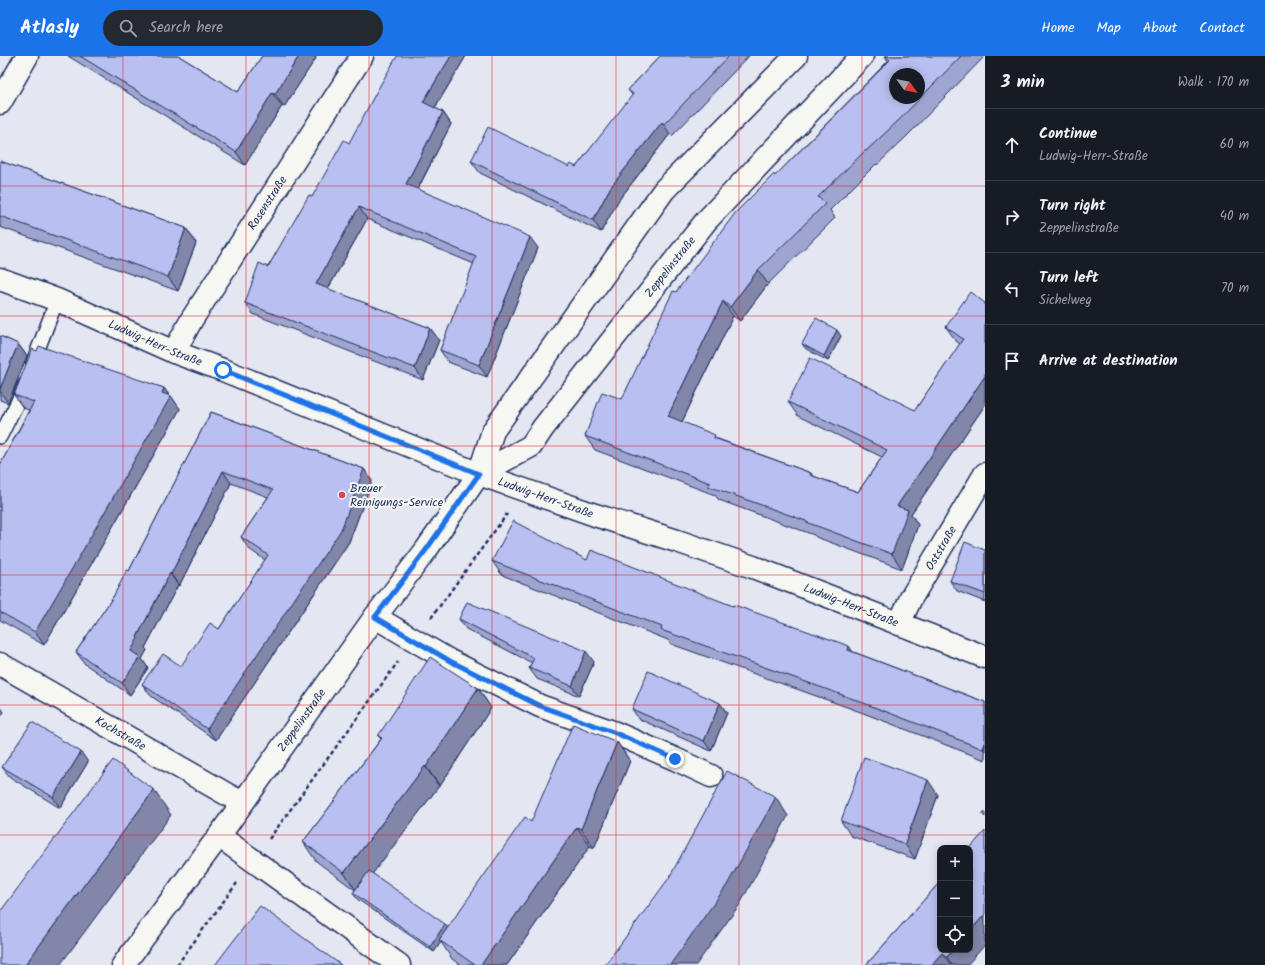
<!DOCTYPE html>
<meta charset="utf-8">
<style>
body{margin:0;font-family:Kalam,sans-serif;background:#242831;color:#f1f3f6}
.controls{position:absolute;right:12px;bottom:12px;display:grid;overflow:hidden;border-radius:8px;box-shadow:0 2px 10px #0003}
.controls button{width:36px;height:36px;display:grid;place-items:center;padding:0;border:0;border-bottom:1px solid #363941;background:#171b24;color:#f1f3f6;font:20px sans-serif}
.compass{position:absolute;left:889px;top:12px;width:36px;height:36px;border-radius:50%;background:#171b24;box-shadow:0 2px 10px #0003;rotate:123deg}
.stop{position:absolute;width:12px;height:12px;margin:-9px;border:3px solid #1a73e8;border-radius:50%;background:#fff}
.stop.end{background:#1a73e8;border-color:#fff;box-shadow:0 1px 4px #0008}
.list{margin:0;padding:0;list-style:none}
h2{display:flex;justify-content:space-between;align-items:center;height:52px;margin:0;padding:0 16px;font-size:17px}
h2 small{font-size:13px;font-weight:400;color:#9ea1a6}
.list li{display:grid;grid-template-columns:26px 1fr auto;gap:12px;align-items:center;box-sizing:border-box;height:72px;padding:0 16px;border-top:1px solid #363941}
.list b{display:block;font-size:15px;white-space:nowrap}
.list p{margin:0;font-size:13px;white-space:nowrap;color:#9ea1a6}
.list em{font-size:13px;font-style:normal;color:#9ea1a6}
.icon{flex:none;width:22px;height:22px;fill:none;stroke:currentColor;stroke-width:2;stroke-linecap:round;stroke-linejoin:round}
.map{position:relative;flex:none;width:985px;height:909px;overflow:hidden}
header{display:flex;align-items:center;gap:24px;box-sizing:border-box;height:56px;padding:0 20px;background:#1a73e8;color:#fff}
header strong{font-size:19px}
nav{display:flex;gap:22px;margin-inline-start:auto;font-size:14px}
.search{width:280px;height:36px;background:#242831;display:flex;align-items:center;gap:10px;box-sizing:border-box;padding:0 14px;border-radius:22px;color:#9ea1a6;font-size:15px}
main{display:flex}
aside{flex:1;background:#171b24}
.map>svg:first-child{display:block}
</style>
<header>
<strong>Atlasly</strong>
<div class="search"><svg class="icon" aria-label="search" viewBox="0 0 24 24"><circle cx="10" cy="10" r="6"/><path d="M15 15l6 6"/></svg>Search here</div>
<nav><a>Home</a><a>Map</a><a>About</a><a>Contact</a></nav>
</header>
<main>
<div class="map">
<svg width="985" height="909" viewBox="0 0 985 909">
<rect width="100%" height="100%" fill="#e4e6f2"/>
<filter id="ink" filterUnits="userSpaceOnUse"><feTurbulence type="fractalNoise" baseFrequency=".025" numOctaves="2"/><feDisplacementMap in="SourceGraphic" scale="8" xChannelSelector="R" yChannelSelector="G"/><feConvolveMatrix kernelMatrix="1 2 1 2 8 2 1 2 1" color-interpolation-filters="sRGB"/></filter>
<g filter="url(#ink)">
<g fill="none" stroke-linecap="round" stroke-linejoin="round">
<g stroke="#1b2f5e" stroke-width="16">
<path id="service" d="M33 306 57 244
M0 381 19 343 25 328"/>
</g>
<g stroke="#1b2f5e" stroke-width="25">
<g id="minor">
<path d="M0 47 27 0"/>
<path id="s1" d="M0 223 57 244 174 296 223 314 479 418 595 459 677 485 753 511 985 601"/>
<path id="s2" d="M174 296 192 263 362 0"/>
<path d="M375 561 450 605 540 650 613 676 675 703 711 720"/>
<path id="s3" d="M899 568 911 542 985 418"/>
<path id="s4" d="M0 608 242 747"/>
<path d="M219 780 399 909"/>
</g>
</g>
<g stroke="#1b2f5e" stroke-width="25">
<g id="tertiary">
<path id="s5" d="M479 418 531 390 543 372 706 165 862 0"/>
<path id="s6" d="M123 909 219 780 375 561 426 494 479 418 493 375 664 134 796 0"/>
</g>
</g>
<path stroke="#1b2f5e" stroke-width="2.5" stroke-dasharray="4 3" stroke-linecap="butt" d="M431 562 507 458
M269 783 398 606
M177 909 237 827"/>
<use href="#service" stroke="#f6f6f2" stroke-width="13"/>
<use href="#minor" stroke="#f6f6f2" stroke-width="22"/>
<use href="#tertiary" stroke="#f6f6f2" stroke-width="22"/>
</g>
<path fill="#9fa5cf" stroke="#1b2f5e" d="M68 0H179L238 36 262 0H315L316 2 284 51 282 50 245 109Z
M466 0 435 52 443 56 451 68 418 133 538 192 487 321 448 306 440 294 474 208 367 163 328 233 430 272 439 284 423 324 253 258 245 247 312 141 349 87Z
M660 0H749L672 80 670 78 618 145 601 176 480 117 471 105 569 111H576L633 40 628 34Z
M885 0H985L908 79 877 109 876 108 830 154 835 162 768 228 740 265 733 260 682 366 718 383 811 417 813 420 858 436 882 401 798 360 788 346 915 354 960 288 956 285 946 271 985 247V349L911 458 918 469 902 513 816 481 814 479 719 444 715 439 595 394 585 380 622 343 676 236 775 120 888 5Z
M0 105 186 172 196 187 178 235 0 171Z
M0 280 18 288 27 300 8 347 0 344Z
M841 280 828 305 806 293 802 288Z
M37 295 164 332 169 339 171 340 180 353 92 507 44 589 0 564V409L29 354 23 352 14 339Z
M211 356 364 413 372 425 349 486 216 684 151 640 142 628 181 610 219 573 265 504 249 493 241 481 268 441 231 427 179 530 178 529 145 592 147 594 142 603 148 612 130 639 85 608 76 596 113 541 129 515Z
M985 494V546L957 535 950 525Z
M587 504 733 550 985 646V704L858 655 671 588 668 584 502 519 492 505Z
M459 563 594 606 579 640 537 623 529 612 532 607 466 573Z
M478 632 491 652 440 730H439L372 818 448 872 531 766 617 686 630 705 594 792 590 790 507 909H461L452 903 441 886 434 896 357 843 353 837 355 834 316 805 303 786 381 683 378 680Z
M720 647 727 657 711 695 639 663 632 653Z
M88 706 60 752 10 721 2 711Z
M938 739 915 803 851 780 841 765Z
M940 826 967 909H866Z"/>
<path fill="#8286a9" stroke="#1b2f5e" d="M299 0H315L316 2 284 51 275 38Z
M451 0H466L431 58 423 46Z
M272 37 282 50 245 109 236 96Z
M443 56 451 68 414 140 406 128Z
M662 66 670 78 618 145 601 176 593 164 610 132Z
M359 151 367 163 324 240 316 228Z
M186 172 196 187 178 235 168 221Z
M530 181 538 192 487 321 479 309Z
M758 214 768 228 740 265 730 251Z
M723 245 733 260 678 374 668 360Z
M430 272 439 284 423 324 415 312Z
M837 274 841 280 828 305 824 300Z
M18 288 27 300 8 347 0 335V333Z
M985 320V349L911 458 918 469 902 513 892 498 897 450Z
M164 332 170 341 171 340 180 353 92 507 44 589 35 576 162 337Z
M364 413 372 425 349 486 216 684 207 673Z
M223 415 231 427 179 530 171 518Z
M170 517 178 529 145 592 147 594 142 603 148 612 130 639 122 627 131 595 137 581Z
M849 590 859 605 848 594Z
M586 595 594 606 579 640 572 630Z
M478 632 491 652 440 730 426 711Z
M720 647 727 657 711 695 704 685Z
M0 650 4 656 0 662Z
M617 686 630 705 594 792 581 773Z
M985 687V696L983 693Z
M81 696 88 706 60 752 53 741Z
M425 710 439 730 358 837 344 817Z
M928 724 938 739 915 803 905 788Z
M154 734 171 759 60 909H25Z
M776 741 788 760 740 848 696 909H670Z
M577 771 590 790 507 909H481Z
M985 858V889L967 909H952L947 901 953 894H970V875Z
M445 868 449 874 439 884 441 886 434 896 430 891Z
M942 897 951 909H931Z"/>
<path fill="#b9c0f1" stroke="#1b2f5e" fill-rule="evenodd" d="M80 0H179L238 36 262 0H299L275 38 272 37 236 96Z
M397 0H451L423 46 443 56 406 128 530 181 479 309 440 294 476 201 359 151 316 228 430 272 415 312 245 247 259 207 268 211 309 139 312 141 344 84 349 87 378 33Z
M660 0H729L664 68 662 66 610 132 593 164 471 105 488 71 569 111 571 108 576 111 633 38 628 34Z
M886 0H961L898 65 866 95V94L818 141 825 148 758 214 730 251 723 245 668 360 715 379 714 382 811 417 810 419 858 436 887 394 788 346 810 302 915 354 963 283 946 271 970 236 985 247V320L897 450 908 454 892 498 806 466V465L708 430 710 427 585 380 602 336 622 343 673 235 676 236 736 156 774 118 775 120 890 4ZM895 18H919V42H895Z
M0 105 186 172 168 221 0 160Z
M816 262 837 274 824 300 802 288Z
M0 280 18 288 0 333Z
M39 290 164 332 162 337 171 340 83 494 35 576 0 556V409L34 346 14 339 32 293 37 295Z
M211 356 364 413 341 474 207 673 142 628 163 598 181 610 210 567 219 573 268 499 241 481 273 434 223 415 171 518 170 517 137 581 138 582 131 595 140 601 122 627 76 596 113 541 127 514 129 515Z
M513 465 587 504 591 494 733 550 734 549 849 590 848 594 985 646V687L983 693 848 641 661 574 662 571 492 505Z
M965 486 985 494V538L950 525Z
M467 546 586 595 572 630 529 612 534 602 459 563Z
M430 601 478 632 426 711 425 710 344 817 303 786 382 682 378 680Z
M648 615 720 647 704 685 632 653Z
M32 666 81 696 53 741 2 711Z
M573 668 617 686 581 773 577 771 481 909H475L439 884 525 761 531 766Z
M864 701 928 724 905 788 841 765Z
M113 704 154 734 25 909H0V856Z
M727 715 776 741 727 829 670 909H605L669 822Z
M985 755V761L982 758Z
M985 775V858L970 875V792Z
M369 815 445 868 430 891 353 837Z
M940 826V894H953L947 901 942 897 931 909H866Z
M260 850 341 909H215Z"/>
</g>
<g fill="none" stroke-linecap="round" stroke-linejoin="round" filter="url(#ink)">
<path stroke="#1a73e8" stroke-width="5" d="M223 314 479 418 426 494 375 561 450 605 540 650 613 676 675 703"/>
</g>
<path fill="none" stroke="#d62828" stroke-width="1" stroke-opacity="0.55" d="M123 0V909M246 0V909M369 0V909M492 0V909M616 0V909M739 0V909M862 0V909M0 130H985M0 260H985M0 390H985M0 519H985M0 649H985M0 779H985"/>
<circle fill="#d1495b" stroke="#f6f6f2" stroke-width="1.5" cx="342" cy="439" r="4"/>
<g text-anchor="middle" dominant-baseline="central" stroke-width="4" stroke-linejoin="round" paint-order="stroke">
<g font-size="12" fill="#1b2f5e" stroke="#f6f6f2">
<text stroke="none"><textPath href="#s2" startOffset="176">Rosenstraße</textPath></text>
<text stroke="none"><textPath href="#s5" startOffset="286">Zeppelinstraße</textPath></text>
<text stroke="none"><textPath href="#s1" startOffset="168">Ludwig-Herr-Straße</textPath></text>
<text stroke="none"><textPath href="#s1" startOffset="588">Ludwig-Herr-Straße</textPath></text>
<text stroke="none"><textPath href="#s3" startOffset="87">Oststraße</textPath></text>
<text stroke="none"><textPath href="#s1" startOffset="912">Ludwig-Herr-Straße</textPath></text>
<text stroke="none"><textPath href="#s6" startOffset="303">Zeppelinstraße</textPath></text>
<text stroke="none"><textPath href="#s4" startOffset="139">Kochstraße</textPath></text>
</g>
<g font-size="12" fill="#1b2f5e" stroke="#f6f6f2" text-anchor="start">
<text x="350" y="432">Breuer<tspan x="350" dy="14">Reinigungs-Service</tspan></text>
</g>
</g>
</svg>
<div class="controls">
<button>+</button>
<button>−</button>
<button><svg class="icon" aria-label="locate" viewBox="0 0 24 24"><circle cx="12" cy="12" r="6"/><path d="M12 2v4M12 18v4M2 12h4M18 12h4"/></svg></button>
</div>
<svg class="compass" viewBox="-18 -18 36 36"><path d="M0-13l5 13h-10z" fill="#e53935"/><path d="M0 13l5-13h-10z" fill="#9ea1a6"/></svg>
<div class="stop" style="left:223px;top:314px"></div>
<div class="stop end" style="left:675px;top:703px"></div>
</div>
<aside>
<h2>3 min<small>Walk · 170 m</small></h2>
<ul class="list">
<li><svg class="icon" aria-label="ahead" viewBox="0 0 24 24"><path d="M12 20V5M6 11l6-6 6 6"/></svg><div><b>Continue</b><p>Ludwig-Herr-Straße</p></div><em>60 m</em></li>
<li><svg class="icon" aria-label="right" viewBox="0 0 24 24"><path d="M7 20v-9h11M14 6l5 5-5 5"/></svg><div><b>Turn right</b><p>Zeppelinstraße</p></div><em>40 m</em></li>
<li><svg class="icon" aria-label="left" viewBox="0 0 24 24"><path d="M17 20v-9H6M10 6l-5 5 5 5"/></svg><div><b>Turn left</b><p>Sichelweg</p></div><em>70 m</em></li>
<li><svg class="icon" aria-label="arrive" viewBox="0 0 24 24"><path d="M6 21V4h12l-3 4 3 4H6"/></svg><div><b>Arrive at destination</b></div></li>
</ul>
</aside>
</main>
